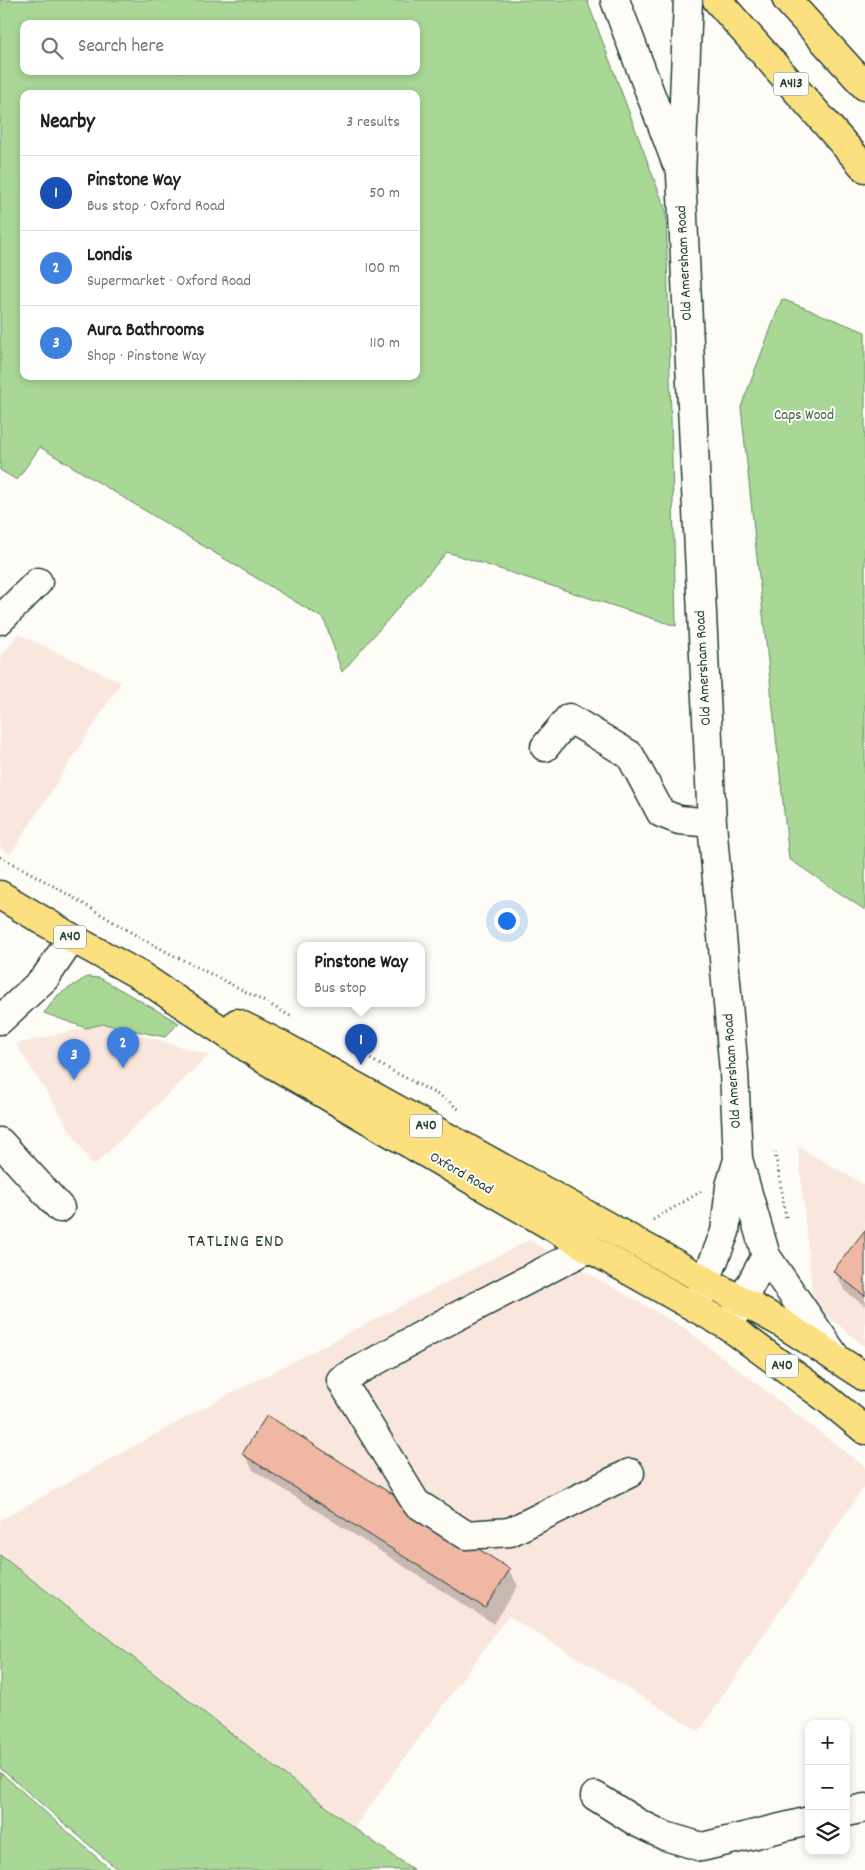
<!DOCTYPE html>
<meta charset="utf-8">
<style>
body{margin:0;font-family:Dekko,sans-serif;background:#f2f2f2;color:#202124}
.controls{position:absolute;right:15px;bottom:15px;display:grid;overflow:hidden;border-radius:10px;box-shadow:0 2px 8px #0003}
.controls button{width:45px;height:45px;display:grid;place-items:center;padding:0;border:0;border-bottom:1px solid #e0e0e0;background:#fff;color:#202124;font:25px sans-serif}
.you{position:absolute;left:506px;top:920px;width:18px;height:18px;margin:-12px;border:4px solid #fff;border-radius:50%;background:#1a73e8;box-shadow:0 0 0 8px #1a73e833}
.badge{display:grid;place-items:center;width:32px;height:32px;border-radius:50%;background:#d1495b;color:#fff;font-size:16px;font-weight:700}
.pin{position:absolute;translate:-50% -41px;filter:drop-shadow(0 1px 2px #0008)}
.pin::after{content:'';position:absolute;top:26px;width:18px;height:15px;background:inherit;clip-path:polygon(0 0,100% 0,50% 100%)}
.popup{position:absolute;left:297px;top:942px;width:128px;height:65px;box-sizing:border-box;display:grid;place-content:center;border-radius:10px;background:#fff;filter:drop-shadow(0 1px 4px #0005);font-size:16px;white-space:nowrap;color:#757577}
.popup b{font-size:19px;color:#202124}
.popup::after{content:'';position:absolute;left:50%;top:100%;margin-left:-10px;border:10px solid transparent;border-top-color:#fff}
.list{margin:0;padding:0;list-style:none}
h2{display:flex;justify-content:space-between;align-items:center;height:65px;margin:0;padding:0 20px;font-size:21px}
h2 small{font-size:16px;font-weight:400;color:#757577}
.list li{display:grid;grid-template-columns:32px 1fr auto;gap:15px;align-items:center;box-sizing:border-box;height:75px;padding:0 20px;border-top:1px solid #e0e0e0}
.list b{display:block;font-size:19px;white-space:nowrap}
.list p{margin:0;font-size:16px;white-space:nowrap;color:#757577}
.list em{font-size:16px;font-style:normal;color:#757577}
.icon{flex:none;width:28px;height:28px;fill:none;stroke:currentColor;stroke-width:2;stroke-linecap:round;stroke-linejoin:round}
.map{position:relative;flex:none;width:865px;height:1870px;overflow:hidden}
.search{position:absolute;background:#fff;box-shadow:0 2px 8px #0003;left:20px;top:20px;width:400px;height:55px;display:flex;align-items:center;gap:12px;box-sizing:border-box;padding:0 18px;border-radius:10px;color:#757577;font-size:19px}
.panel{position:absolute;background:#fff;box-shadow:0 2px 8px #0003;left:20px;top:90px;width:400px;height:290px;border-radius:10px}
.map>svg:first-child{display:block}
</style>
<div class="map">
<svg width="865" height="1870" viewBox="0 0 865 1870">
<rect width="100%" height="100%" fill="#fdfcf7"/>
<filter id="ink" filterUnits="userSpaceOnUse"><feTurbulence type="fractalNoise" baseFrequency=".02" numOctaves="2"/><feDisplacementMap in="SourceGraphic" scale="10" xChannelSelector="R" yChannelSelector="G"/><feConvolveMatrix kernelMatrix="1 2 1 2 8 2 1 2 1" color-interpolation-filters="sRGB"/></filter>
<g filter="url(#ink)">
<path fill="#f9e7de" d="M18 634 121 682 11 854 0 848V658Z
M103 1024 209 1055 93 1166 16 1044Z
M798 1147 865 1185V1347L813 1304Z
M529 1240 683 1327 865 1467V1485L699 1731 508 1616 354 1828 0 1555V1520L205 1407Z"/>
<path fill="#a9d796" stroke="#648a65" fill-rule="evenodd" d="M0 0H587L666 211 676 626 447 552 342 672 324 619 40 447 17 480 0 470ZM24 24H416V71H24ZM24 94H416V376H24Z
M782 299 865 332V910L789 859 741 407Z
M87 977 100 978 179 1023 165 1037 103 1024 86 1028 44 1013 58 995Z
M0 1555 354 1828 414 1870H118L0 1768Z
M0 1772 111 1870H0Z"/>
<path fill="#0003" d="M865 1232V1306L846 1292 834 1271Z
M244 1454 509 1570 518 1586 494 1624 253 1470Z"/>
<path fill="#efb7a4" stroke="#1f3d34" d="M865 1230V1296L833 1271Z
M267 1415 510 1569 485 1608 242 1454Z"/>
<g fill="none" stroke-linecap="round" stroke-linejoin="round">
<g stroke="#1f3d34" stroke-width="31">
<path id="minor" d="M615 0 676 162
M688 0 681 175 712 823 734 1072 738 1159 766 1256 728 1326
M0 620 38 582
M545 747 569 718 630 755 661 813 679 820 712 823
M0 1020 45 978 72 938
M0 1142 60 1208
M589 1248 444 1323 341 1380 416 1503 466 1535 510 1532 630 1473
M766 1256 837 1359
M697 1303 725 1232 730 1186 737 1163
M595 1796 638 1823 665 1836 702 1847 809 1821
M846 1812 865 1808"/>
</g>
<g stroke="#1f3d34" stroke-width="31">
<path id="major" d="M0 895 72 938 141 976 264 1059 589 1248 728 1326 826 1398 865 1430
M237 1023 283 1046 780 1322 865 1377"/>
</g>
<g stroke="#1f3d34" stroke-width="31">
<path id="highway" d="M717 0 865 168
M787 0 865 86"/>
</g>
<path stroke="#1f3d34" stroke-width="3" stroke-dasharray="1 4" stroke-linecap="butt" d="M0 857C48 881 93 910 139 937 190 965 242 988 292 1017
M366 1057 442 1097 460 1110
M775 1152 786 1217
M653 1220 702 1191"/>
<use href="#minor" stroke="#fdfcf7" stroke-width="28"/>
<use href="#major" stroke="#fce080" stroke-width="28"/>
<use href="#highway" stroke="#fce080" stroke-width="28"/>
</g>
</g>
<g text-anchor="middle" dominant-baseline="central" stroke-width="4" stroke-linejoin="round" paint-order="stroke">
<g fill="#fdfcf7" stroke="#62766e" stroke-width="1">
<rect x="773.5" y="72.5" width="35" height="23" rx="4"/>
<rect x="54" y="925.5" width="32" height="23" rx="4"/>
<rect x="410" y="1114.5" width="32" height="23" rx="4"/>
<rect x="766" y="1354.5" width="32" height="23" rx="4"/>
</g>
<g font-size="14" font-weight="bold" fill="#1f3d34">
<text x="791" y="84">A413</text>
<text x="70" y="937">A40</text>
<text x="426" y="1126">A40</text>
<text x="782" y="1366">A40</text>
</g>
<g font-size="15" fill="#1f3d34" stroke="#fdfcf7">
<text transform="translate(685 263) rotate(-93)">Old Amersham Road</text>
<text transform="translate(704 668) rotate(-93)">Old Amersham Road</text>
<text transform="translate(733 1071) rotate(-94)">Old Amersham Road</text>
<text transform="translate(461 1174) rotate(30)">Oxford Road</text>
</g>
<g font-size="15" fill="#3b5c48" stroke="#fdfcf7">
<text x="804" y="416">Caps Wood</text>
</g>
<g font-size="18" letter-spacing="1" fill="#1f3d34" stroke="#fdfcf7">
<text x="236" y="1242">TATLING END</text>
</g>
</g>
</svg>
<div class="controls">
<button>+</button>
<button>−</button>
<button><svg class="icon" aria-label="layers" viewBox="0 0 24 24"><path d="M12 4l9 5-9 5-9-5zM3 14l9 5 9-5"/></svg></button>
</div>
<div class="you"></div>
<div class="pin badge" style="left:361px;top:1065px;background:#1a4fb4">1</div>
<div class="popup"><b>Pinstone Way</b>Bus stop</div>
<div class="pin badge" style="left:123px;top:1068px;background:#3f7fe0">2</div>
<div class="pin badge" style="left:74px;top:1080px;background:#3f7fe0">3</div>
<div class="search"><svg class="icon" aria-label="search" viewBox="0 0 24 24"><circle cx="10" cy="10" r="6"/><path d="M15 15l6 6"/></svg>Search here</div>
<section class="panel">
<h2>Nearby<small>3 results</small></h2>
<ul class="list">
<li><span class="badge" style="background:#1a4fb4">1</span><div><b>Pinstone Way</b><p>Bus stop · Oxford Road</p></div><em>50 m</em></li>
<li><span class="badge" style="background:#3f7fe0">2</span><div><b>Londis</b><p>Supermarket · Oxford Road</p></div><em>100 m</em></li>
<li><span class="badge" style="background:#3f7fe0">3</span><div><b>Aura Bathrooms</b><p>Shop · Pinstone Way</p></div><em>110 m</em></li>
</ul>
</section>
</div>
